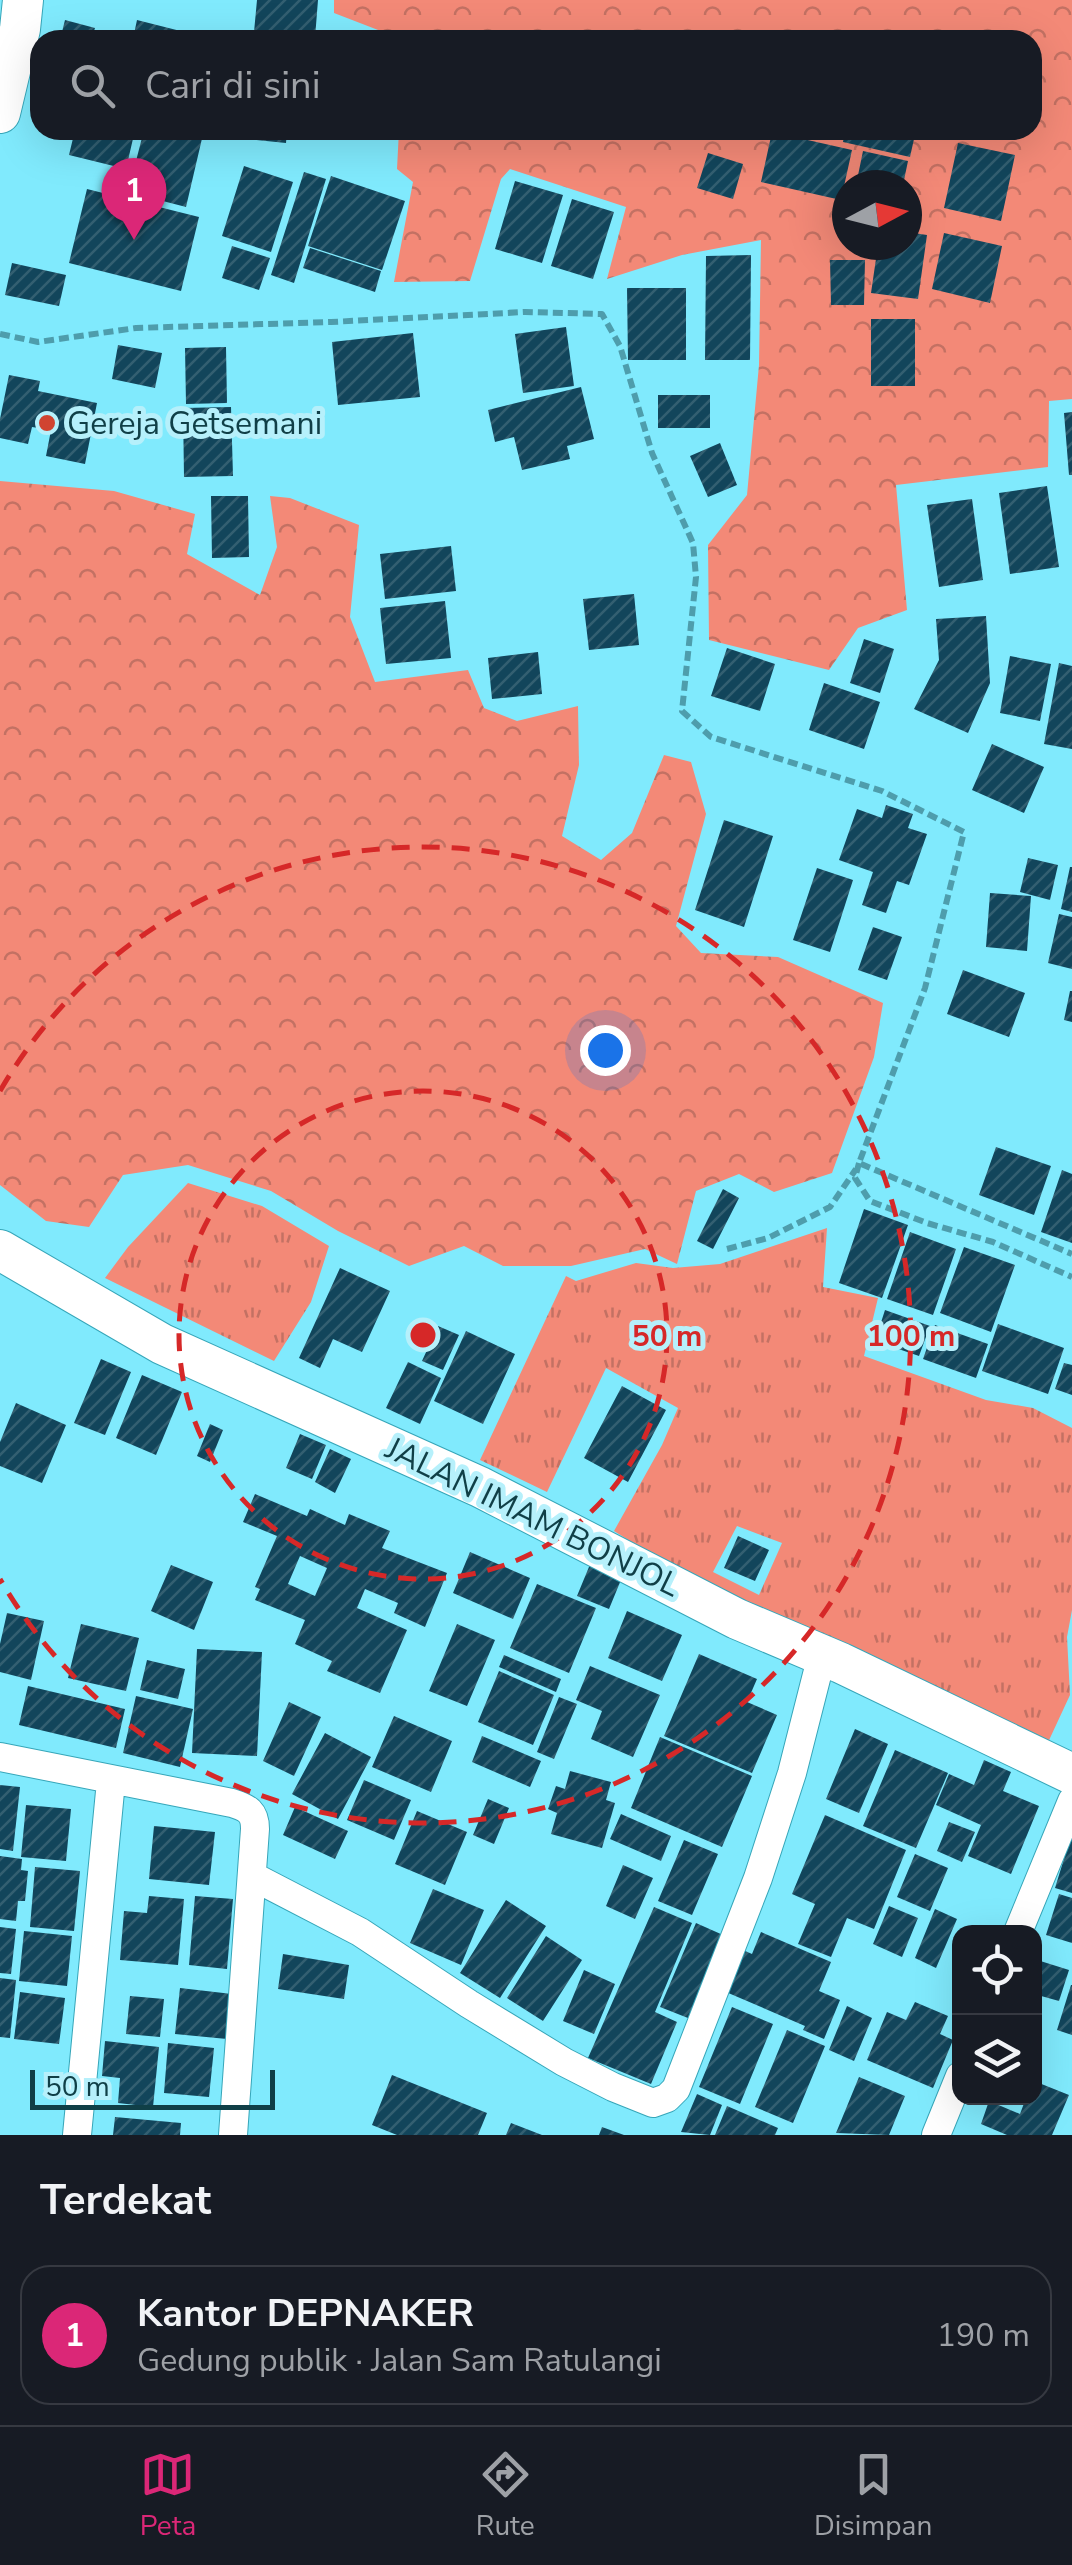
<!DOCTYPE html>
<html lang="id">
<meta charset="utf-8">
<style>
body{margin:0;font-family:"Nunito Sans",sans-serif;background:#242831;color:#f1f3f6}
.controls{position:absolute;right:30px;bottom:30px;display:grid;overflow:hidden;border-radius:20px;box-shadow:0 10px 40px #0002}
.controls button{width:90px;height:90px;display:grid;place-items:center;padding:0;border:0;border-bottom:2px solid #363941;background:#171b24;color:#f1f3f6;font:50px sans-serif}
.compass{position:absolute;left:832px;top:170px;width:90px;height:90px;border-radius:50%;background:#171b24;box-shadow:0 10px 40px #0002;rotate:83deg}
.scale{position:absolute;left:30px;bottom:25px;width:245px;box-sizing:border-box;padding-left:10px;border:5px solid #103f47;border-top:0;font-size:28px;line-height:35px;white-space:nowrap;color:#103f47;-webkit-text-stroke:8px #b6f0fb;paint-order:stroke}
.you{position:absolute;left:605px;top:1050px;width:35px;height:35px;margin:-25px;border:8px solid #fff;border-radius:50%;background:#1a73e8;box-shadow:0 0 0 15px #1a73e833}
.badge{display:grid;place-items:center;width:65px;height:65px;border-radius:50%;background:#db2777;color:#fff;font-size:32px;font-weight:700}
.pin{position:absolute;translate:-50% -82px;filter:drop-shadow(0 2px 5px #0008)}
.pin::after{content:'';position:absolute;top:52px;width:35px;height:30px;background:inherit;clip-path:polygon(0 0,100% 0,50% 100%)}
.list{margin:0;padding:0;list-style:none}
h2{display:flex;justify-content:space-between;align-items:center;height:130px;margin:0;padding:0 40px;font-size:42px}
h2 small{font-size:32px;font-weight:400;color:#9ea1a6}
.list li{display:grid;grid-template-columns:65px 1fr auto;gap:30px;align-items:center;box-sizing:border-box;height:140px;margin:0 20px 20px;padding:0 20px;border:2px solid #363941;border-radius:30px}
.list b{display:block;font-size:38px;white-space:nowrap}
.list p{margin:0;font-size:32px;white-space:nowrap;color:#9ea1a6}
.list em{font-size:32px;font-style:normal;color:#9ea1a6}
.icon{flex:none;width:55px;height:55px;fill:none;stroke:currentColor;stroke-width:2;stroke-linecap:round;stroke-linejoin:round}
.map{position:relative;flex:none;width:1072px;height:2135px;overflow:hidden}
.search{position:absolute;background:#171b24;box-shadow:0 10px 40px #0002;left:30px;right:30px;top:30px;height:110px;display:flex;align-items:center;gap:25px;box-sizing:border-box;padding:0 35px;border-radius:30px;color:#9ea1a6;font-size:38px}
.sheet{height:290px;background:#171b24}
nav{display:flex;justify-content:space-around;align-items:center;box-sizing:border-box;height:140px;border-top:2px solid #363941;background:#171b24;font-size:28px;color:#9ea1a6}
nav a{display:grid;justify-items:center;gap:5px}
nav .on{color:#db2777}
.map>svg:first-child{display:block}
</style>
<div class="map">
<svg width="1072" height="2135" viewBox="0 0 1072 2135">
<defs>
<pattern id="grass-tufts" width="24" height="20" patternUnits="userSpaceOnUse" patternTransform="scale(2.5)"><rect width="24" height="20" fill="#f38977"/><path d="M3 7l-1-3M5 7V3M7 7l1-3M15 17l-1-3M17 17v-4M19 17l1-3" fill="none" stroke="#c37163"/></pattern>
<pattern id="forest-crowns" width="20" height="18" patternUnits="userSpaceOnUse" patternTransform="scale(2.5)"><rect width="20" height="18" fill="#f38977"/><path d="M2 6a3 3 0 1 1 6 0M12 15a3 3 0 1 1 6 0" fill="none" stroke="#c37163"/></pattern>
<pattern id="building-hatch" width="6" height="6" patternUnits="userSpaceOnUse" patternTransform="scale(2.5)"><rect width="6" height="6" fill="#12455b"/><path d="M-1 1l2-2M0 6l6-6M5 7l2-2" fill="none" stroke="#335f71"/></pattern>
</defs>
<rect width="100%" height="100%" fill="#80eafd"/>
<path fill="url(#grass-tufts)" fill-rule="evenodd" d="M188 1183 262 1206 329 1246 311 1302 274 1361 105 1278 128 1247Z
M827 1228 823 1287 878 1298 864 1356 986 1400 1033 1408 1072 1428V1610L1067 1637 1070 1695 1044 1751 684 1575 614 1531 662 1445 678 1408 606 1368 547 1492 480 1460 566 1276 576 1281 636 1263 673 1268 720 1264ZM737 1526 782 1543 759 1595 713 1572Z"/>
<path fill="url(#forest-crowns)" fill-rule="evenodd" d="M334 0H1072V399L1049 401 1048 467 896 485 907 610 858 628 829 670 709 640 708 545 747 495 759 365 761 240 682 255 607 279 626 207 510 169 501 179 470 281 394 282 413 182 397 169 399 130H1032V40H404L334 13ZM847 185H907V245H847Z
M0 481 114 491 195 514 187 554 260 595 277 547 270 496 290 498 359 525 350 617 375 682 468 670 484 708 517 721 578 706 579 765 562 836 601 860 632 833 664 755 691 762 706 814 676 926 701 953 778 957 883 1003 874 1057 832 1173 774 1192 739 1174 696 1191 677 1264 645 1249 571 1266H503L464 1246 409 1266 338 1231 271 1191 188 1165 123 1175 89 1227 46 1221 0 1185Z"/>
<path fill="url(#building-hatch)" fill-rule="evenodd" d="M257 0H318L315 38 254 32Z
M65 20 95 28 91 40H60Z
M137 20 212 39V40H120L122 31 134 34Z
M667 32 691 39V40H665Z
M250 35 275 37V40H250Z
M75 130H135L126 169 69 155Z
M144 130H204L186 207 128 192Z
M238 130H287L286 143 238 138Z
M807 130H839L837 138Z
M845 130H916L910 157 843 142Z
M772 132 852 150 841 200 761 182Z
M958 143 1015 155 1001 221 944 208Z
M863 151 908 161 903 185H856Z
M708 153 743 164 733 199 697 188Z
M244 166 293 182 271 252 222 236Z
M304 172 326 179 294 283 271 275Z
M331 176 405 201 382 270 308 246Z
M515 181 563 195 542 263 495 249Z
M87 189 199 217 181 291 69 263Z
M572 199 614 212 593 279 551 266Z
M907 232 927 235 918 299 871 293 878 245H907Z
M944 233 1002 246 990 303 932 289Z
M232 246 270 258 259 290 222 278Z
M310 248 381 271 375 292 303 268Z
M751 255 750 360H705L706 256Z
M830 260H865L864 305H831Z
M12 263 66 275 59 306 5 295Z
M627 288H686V360H628Z
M871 319H915V386H871Z
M566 327 574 386 523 393 515 334Z
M413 333 420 397 338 405 332 342Z
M118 345 162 353 155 388 112 379Z
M226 347 227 403 186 404 185 348Z
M9 375 40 381 38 391 97 403 85 464 46 456 51 430 32 427 28 444 0 438V419Z
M581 387 594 439 567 446 570 459 522 470 514 437 495 442 488 410Z
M658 395H710V428H658Z
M231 407 233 476 184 477 183 408Z
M1072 412V475H1069L1064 413Z
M720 443 737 485 708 497 690 456Z
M1047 486 1059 567 1010 574 999 493Z
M211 496H248L249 557 212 558Z
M972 499 983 580 939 587 927 505Z
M451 546 456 591 385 599 380 554Z
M634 594 639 645 589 650 583 599Z
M445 601 451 658 386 664 380 608Z
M986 616 990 683 968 733 914 709 939 660 936 619Z
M864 639 894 649 880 693 850 683Z
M727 648 775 664 760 711 711 696Z
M538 652 542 694 492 699 488 658Z
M1010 656 1051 664 1040 721 1000 713Z
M1059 663 1072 666V749L1044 744Z
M824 683 880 702 864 749 809 730Z
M992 744 1044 767 1024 813 972 790Z
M886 805 913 814 908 828 927 834 909 885 897 881 886 913 862 905 873 872 839 860 857 809 882 818Z
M724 820 773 836 744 927 695 910Z
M1028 858 1058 865 1050 900 1020 892Z
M1070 867H1072V912L1061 909Z
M817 868 853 880 830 952 793 940Z
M990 893 1031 896 1027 951 986 947Z
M1059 914 1072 917V969L1048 963Z
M873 927 902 937 887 980 858 970Z
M963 970 1025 993 1009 1037 947 1014Z
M1070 991H1072V1022L1064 1020Z
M996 1147 1051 1166 1034 1215 979 1195Z
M1062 1170 1072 1174V1243L1041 1232Z
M723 1189 739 1198 713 1249 697 1241Z
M864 1209 908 1225 882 1298 839 1283Z
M910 1232 956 1249 933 1315 887 1299Z
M964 1247 1015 1265 991 1332 940 1313Z
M340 1268 390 1291 362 1352 333 1339 320 1368 299 1358Z
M885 1310 930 1326 919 1356 875 1341Z
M998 1324 1064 1348 1048 1394 982 1371Z
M935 1325 988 1344 976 1378 923 1359Z
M438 1326 459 1335 443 1370 422 1361Z
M466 1331 515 1354 483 1424 434 1401Z
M101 1359 131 1372 105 1435 74 1423Z
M408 1362 441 1378 420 1424 386 1408Z
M1064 1363 1072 1365V1395L1055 1389Z
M142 1375 182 1392 156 1455 116 1438Z
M622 1386 666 1410 628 1482 584 1458Z
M16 1403 66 1425 42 1483 0 1466V1442Z
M210 1424 223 1430 210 1462 197 1456Z
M300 1434 326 1445 312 1479 286 1468Z
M330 1449 351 1459 335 1493 315 1482Z
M255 1494 307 1516 310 1509 345 1525 349 1514 390 1531 382 1548 447 1573 425 1627 394 1613 398 1603 365 1589 357 1608 407 1630 380 1693 327 1671 332 1661 295 1644 305 1620 255 1600 260 1589 255 1587 277 1536 243 1522ZM300 1556 327 1568 315 1596 288 1584Z
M738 1536 769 1550 755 1581 724 1568Z
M470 1552 530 1578 513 1619 453 1593Z
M591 1562 623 1575 609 1609 577 1596Z
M171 1565 213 1582 194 1630 151 1611Z
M537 1584 596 1608 569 1673 510 1648Z
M627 1611 682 1635 662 1681 608 1658Z
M7 1613 44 1621 31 1680 0 1672V1644Z
M81 1624 139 1638 126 1691 68 1678Z
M457 1624 495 1640 467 1706 429 1691Z
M197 1649 262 1652 257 1756 192 1753Z
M699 1654 757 1679 747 1702 777 1715 752 1773 664 1736Z
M504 1655 561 1679 556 1692 499 1667Z
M147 1660 185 1669 178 1699 140 1690Z
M590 1666 660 1695 633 1757 591 1739 602 1711 576 1700Z
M499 1671 554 1695 533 1745 478 1722Z
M28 1686 125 1709 116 1748 19 1725Z
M136 1696 193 1709 180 1767 123 1753Z
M559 1697 577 1704 554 1759 537 1752Z
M289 1702 321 1717 294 1776 263 1761Z
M394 1716 452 1741 431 1792 372 1767Z
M855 1729 888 1744 859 1813 826 1799Z
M325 1733 371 1757 338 1819 292 1794Z
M482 1736 541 1761 530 1787 472 1762Z
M660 1737 752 1776 722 1847 631 1808Z
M895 1750 948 1773 916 1848 863 1826Z
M984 1760 1011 1772 1003 1791 1039 1806 1011 1874 968 1856 981 1825 936 1805 949 1774 974 1785Z
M570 1771 611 1782 606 1800 615 1803 602 1848 551 1834 557 1813 548 1809 556 1786 565 1789Z
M364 1780 411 1800 394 1840 347 1820Z
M0 1785 20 1787 13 1851 0 1849Z
M488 1799 509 1808 494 1844 473 1835Z
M26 1805 71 1809 66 1861 21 1857Z
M295 1807 348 1831 335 1859 283 1835Z
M417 1811 467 1832 445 1885 395 1864Z
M621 1814 671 1836 661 1861 610 1839Z
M825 1815 906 1850 874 1929 847 1918 831 1957 798 1944 815 1904 792 1894Z
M949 1822 975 1832 962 1862 937 1851Z
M154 1826 215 1832 209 1885 149 1879Z
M1071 1836H1072V1893L1055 1888Z
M684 1840 718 1854 692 1915 658 1901Z
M915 1854 948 1868 930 1911 897 1897Z
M0 1856 22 1859 21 1870 28 1871 25 1901H18L16 1921 0 1919Z
M623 1865 653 1878 635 1919 606 1906Z
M35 1867 80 1871 74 1931 30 1927Z
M433 1889 484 1910 461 1965 410 1943Z
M1059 1894 1072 1898V1943L1046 1935Z
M149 1896 184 1899 178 1965 120 1960 124 1911 147 1913Z
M195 1896 233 1899 227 1969 189 1965Z
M506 1900 546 1926 500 1998 460 1973Z
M889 1906 918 1918 902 1957 873 1944Z
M654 1907 692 1923 655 2012 677 2022 651 2084 588 2058Z
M935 1909 957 1919 936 1968 915 1958Z
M696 1923 723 1935 688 2018 660 2007Z
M0 1927 16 1929 11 1974 0 1973Z
M24 1931 72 1936 67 1986 19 1981Z
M761 1932 831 1962 819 1991 840 2000 824 2039 803 2030 805 2026 726 1992 743 1950 752 1954Z
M546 1936 582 1960 543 2021 507 1998Z
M283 1954 349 1965 344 1999 278 1989Z
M1034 1959 1069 1970 1059 2001 1034 1994Z
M584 1970 615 1984 594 2034 563 2021Z
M0 1978 16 1980 10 2038 0 2037Z
M1071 1985H1072V2035L1057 2030Z
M180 1988 232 1994 227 2039 175 2034Z
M20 1992 65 1998 59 2044 14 2039Z
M130 1996 164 1999 160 2037 126 2034Z
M915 2002 948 2016 940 2034 953 2040 933 2088 867 2060 887 2012 906 2020Z
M847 2006 872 2018 854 2061 829 2050Z
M732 2007 773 2024 740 2104 699 2087Z
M787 2030 825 2046 793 2123 755 2107Z
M105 2041 159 2047 153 2107 118 2103 120 2078 102 2076Z
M168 2043 214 2048 209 2097 164 2093Z
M392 2075 487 2113 478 2135H397L372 2125Z
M859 2077 905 2096 889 2135 836 2133Z
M1034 2081 1069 2095 1052 2135H1007L981 2124 989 2101 1020 2114 1026 2098H1034Z
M697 2094 722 2105 710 2135 681 2132Z
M727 2106 778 2128 775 2135H715Z
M115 2117 181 2123 180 2135H113Z
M511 2123 542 2135H506Z
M602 2127 624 2135H599Z"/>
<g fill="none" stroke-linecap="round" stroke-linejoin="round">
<g stroke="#36a6b9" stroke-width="30">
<path id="minor" d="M0 1757 232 1803C248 1808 255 1812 255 1829L233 2135
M252 1876 360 1932 469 2004 564 2062 613 2087 653 2103 667 2098 676 2089 758 1878 792 1773 822 1655
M1018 1932 1072 1801
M77 2135 111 1781
M936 2135 960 2076"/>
</g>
<g stroke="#36a6b9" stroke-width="42">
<path id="secondary" d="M0 113 20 29 23 0
M0 1250 162 1344 480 1487 737 1619 841 1663 1072 1774"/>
</g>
<path stroke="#4e9dac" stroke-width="6" stroke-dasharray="10 5" stroke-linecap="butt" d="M0 334 38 342 136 328 331 322 525 312 602 314 620 346 652 453 693 543 696 577 682 711 711 737 882 791 964 832 925 988 859 1163 1072 1254
M859 1163 855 1178 870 1201 927 1223 993 1242 1072 1277
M727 1249 768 1238 830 1207 856 1169"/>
<use href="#minor" stroke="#fff" stroke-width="28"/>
<use href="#secondary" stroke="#fff" stroke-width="40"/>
</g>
<g fill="none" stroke="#d62828" stroke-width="5" stroke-dasharray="18 12">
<circle cx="423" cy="1335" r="244"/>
<path d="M0 1091A488 488 0 1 1 0 1579"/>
</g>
<circle fill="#d04431" stroke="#b6f0fb" stroke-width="4" cx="47" cy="423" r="10"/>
<g text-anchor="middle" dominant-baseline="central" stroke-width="10" stroke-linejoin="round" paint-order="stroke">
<g font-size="32" fill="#103f47" stroke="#b6f0fb" text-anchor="start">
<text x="67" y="423">Gereja Getsemani</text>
</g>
<g font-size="32" fill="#103f47" stroke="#b6f0fb">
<text transform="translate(533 1517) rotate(26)">JALAN IMAM BONJOL</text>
</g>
</g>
<circle cx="423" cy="1335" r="15" fill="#d62828" stroke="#b6f0fb" stroke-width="5"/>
<g font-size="30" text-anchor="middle" font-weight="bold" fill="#d62828" stroke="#b6f0fb" stroke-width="10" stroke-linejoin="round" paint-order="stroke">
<text x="667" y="1346">50 m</text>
<text x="911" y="1346">100 m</text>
</g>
</svg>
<div class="controls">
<button><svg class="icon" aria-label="locate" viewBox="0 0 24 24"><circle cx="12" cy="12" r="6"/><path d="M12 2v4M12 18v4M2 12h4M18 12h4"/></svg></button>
<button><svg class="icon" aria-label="layers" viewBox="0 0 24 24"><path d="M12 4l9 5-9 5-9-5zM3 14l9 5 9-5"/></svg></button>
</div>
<svg class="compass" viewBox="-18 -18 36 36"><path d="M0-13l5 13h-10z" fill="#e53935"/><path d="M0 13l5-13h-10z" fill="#9ea1a6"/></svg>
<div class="scale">50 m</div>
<div class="you"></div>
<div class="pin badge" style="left:134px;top:240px">1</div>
<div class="search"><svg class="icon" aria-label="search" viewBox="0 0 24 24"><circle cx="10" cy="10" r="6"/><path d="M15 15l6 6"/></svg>Cari di sini</div>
</div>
<section class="sheet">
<h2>Terdekat<small></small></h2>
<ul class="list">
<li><span class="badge">1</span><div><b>Kantor DEPNAKER</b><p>Gedung publik · Jalan Sam Ratulangi</p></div><em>190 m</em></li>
</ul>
</section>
<nav>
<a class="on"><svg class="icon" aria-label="map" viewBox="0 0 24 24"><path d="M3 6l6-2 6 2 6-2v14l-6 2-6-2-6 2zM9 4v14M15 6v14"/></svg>Peta</a>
<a><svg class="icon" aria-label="directions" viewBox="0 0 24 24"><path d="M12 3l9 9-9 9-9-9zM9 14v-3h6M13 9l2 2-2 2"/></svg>Rute</a>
<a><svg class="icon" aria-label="saved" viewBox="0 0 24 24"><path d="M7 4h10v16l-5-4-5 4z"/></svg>Disimpan</a>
</nav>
